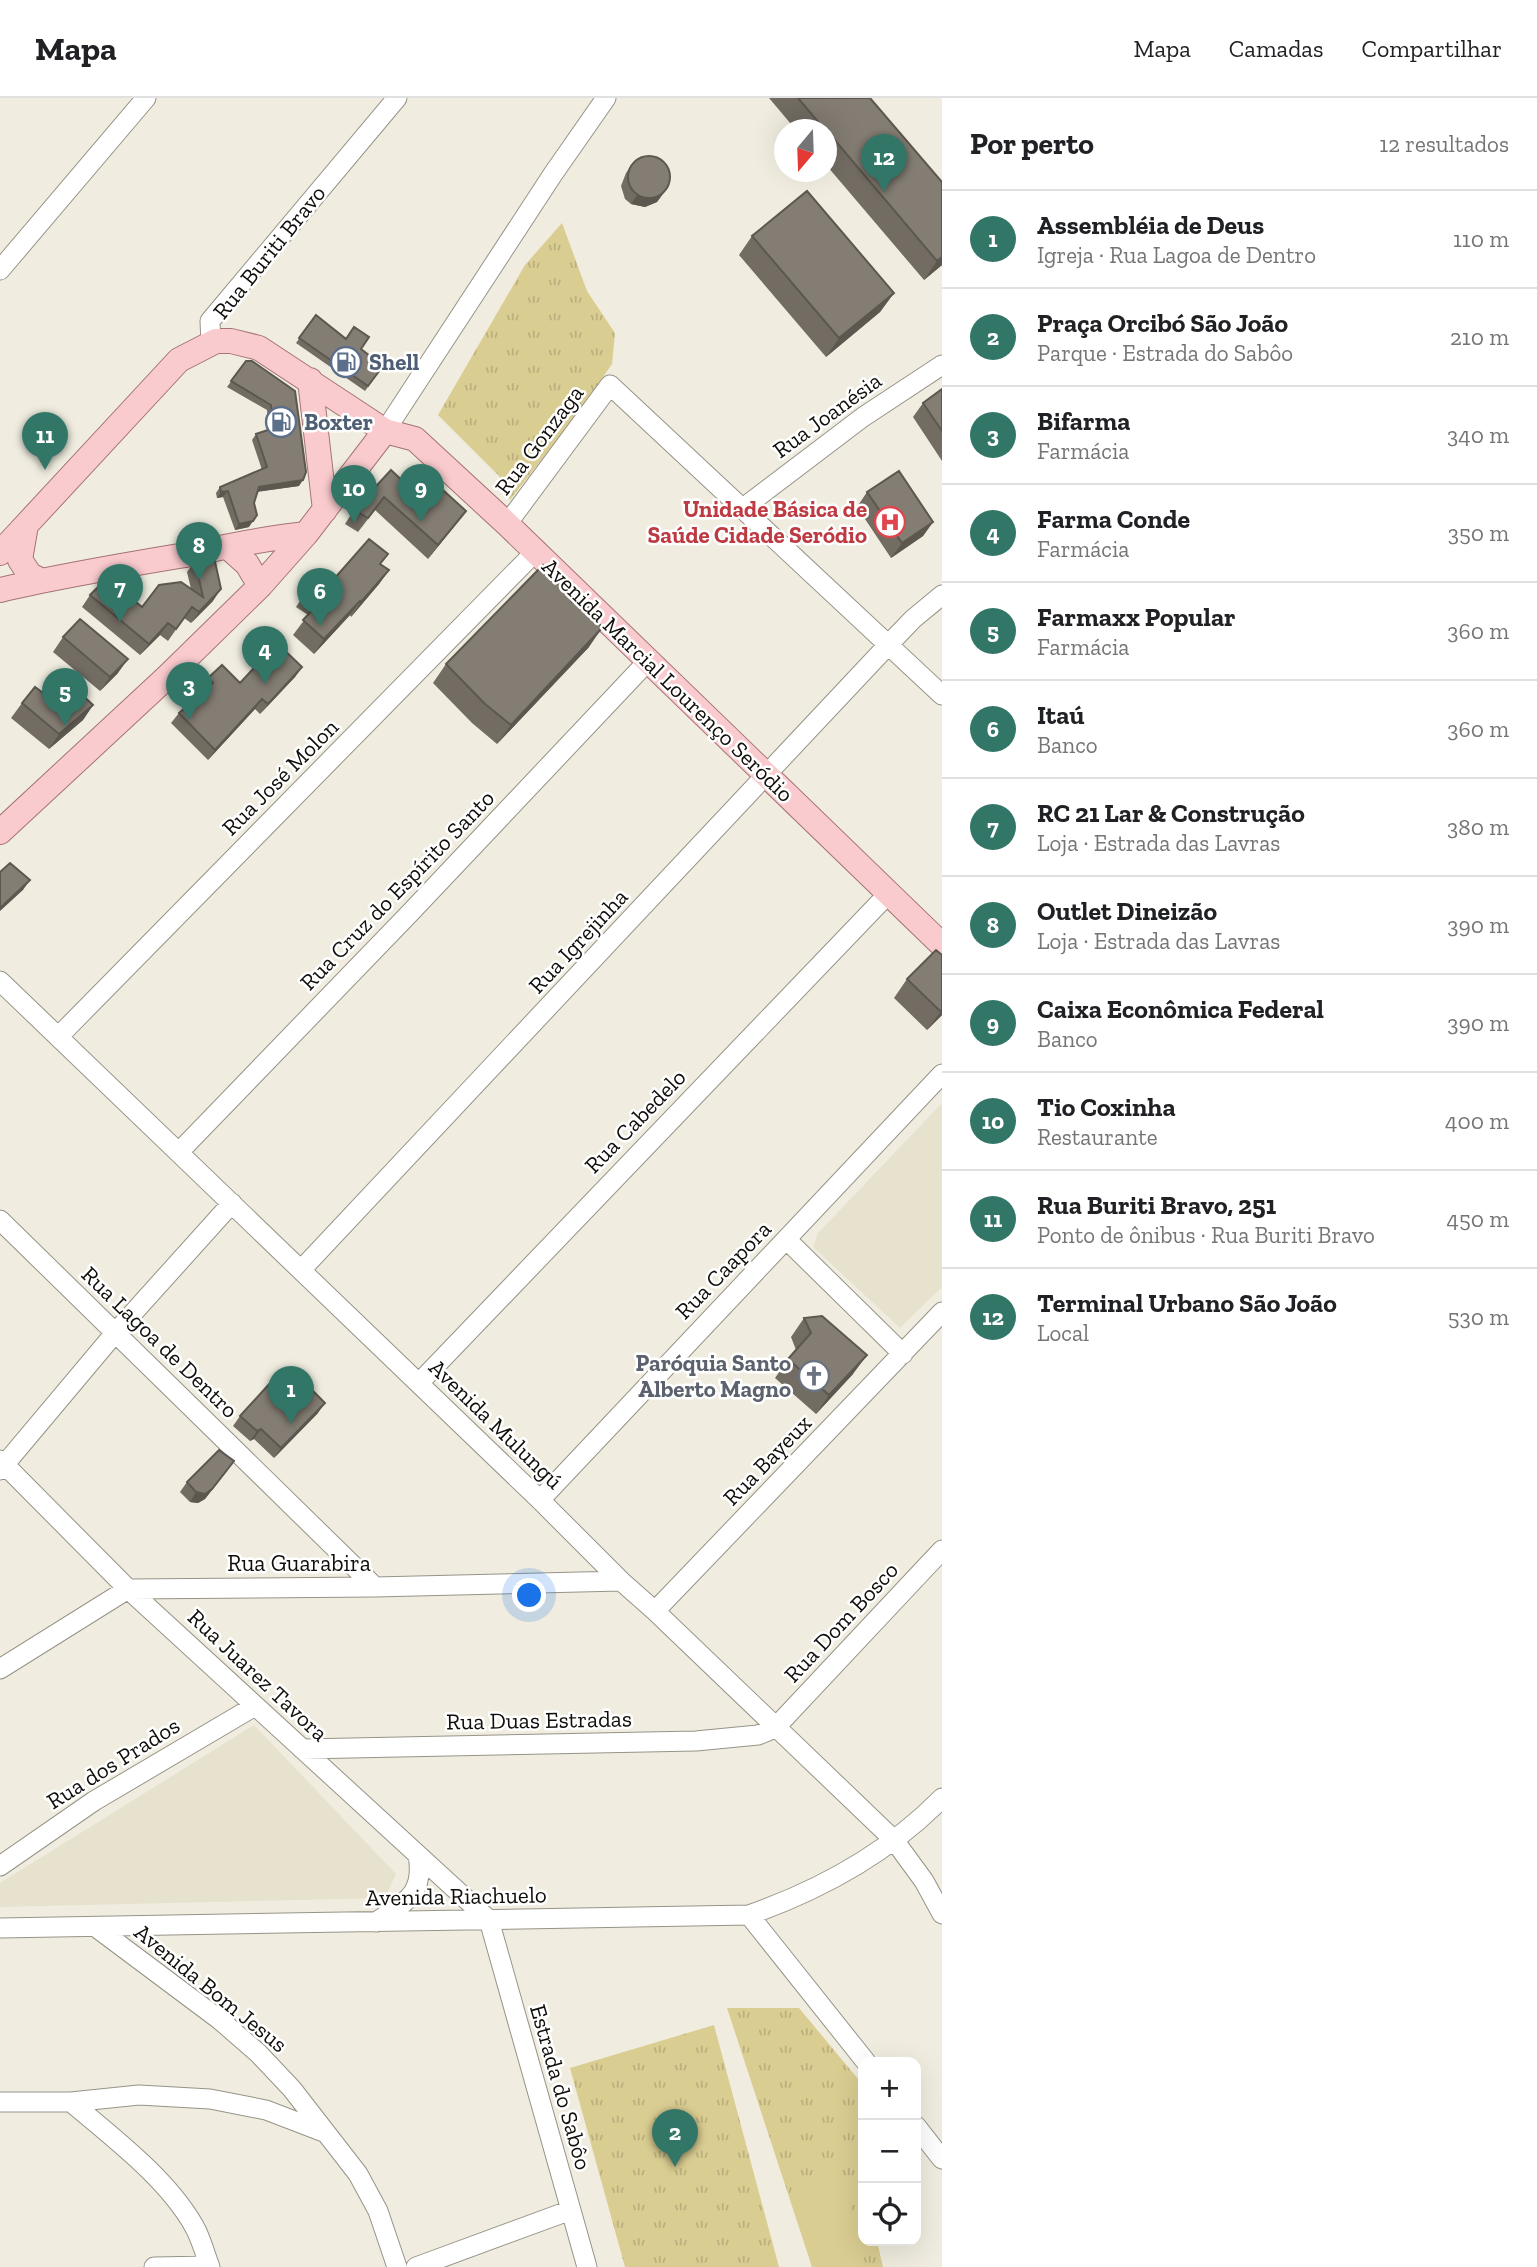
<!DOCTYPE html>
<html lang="pt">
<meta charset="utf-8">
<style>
body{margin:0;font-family:"Zilla Slab",serif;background:#f6f6f6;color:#202124}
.controls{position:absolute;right:21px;bottom:21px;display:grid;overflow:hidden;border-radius:14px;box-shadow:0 7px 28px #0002}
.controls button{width:63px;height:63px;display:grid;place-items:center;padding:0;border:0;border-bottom:2px solid #e0e0e0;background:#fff;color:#202124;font:35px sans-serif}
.compass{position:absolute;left:774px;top:21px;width:63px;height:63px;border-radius:50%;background:#fff;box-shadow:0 7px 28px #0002;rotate:199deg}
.you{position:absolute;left:530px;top:1498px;width:24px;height:24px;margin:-18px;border:5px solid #fff;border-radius:50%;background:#1a73e8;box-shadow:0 0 0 10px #1a73e833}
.badge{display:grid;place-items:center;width:46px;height:46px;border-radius:50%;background:#327668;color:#fff;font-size:23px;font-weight:700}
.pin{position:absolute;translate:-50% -58px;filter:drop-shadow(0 2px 4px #0008)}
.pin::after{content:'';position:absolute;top:37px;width:24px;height:21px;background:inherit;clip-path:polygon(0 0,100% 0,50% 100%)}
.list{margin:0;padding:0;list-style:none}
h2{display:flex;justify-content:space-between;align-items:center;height:91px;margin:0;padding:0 28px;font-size:30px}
h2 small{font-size:23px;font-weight:400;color:#757577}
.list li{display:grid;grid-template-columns:46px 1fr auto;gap:21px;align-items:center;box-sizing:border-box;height:98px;padding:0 28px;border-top:2px solid #e0e0e0}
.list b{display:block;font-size:26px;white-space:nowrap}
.list p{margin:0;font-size:23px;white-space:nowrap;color:#757577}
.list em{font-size:23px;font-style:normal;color:#757577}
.icon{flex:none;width:38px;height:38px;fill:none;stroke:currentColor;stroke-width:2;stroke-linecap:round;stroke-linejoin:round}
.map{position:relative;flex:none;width:942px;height:2169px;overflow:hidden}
header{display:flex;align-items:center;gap:42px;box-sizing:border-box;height:98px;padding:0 35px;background:#fff;border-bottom:2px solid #e0e0e0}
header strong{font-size:33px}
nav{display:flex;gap:38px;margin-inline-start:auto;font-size:24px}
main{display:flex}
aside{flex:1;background:#fff}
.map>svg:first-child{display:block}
</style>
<header>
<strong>Mapa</strong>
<nav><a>Mapa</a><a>Camadas</a><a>Compartilhar</a></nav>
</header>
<main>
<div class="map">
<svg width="942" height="2169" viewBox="0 0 942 2169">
<defs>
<pattern id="grass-tufts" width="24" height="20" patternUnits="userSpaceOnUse" patternTransform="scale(1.75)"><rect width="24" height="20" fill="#dacd92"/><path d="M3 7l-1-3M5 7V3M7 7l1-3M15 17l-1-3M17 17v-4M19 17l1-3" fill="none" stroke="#baaf7d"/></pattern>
</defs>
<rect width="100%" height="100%" fill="#f0ede0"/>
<path fill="#e7e2ce" d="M942 1005V1189L900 1230 813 1149 818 1135Z
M254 1627 396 1776 385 1800 0 1809V1785Z"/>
<path fill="url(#grass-tufts)" d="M562 125 587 193 615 235 612 266 584 307 510 402 499 378 438 317 525 167Z
M727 1910H799L863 1987V2143H877L883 2169H812Z
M714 1927 779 2169H625L570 1970Z"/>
<path fill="#dacd92" d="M844 2081 864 2159 827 2169H812L792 2095Z"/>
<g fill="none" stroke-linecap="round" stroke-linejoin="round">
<g stroke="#969387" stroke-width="21">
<path id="minor" d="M0 172 146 0
M211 245 210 223 397 0
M385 333 553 76 606 0
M743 410 863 319 942 267
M507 426 610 287 942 597
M0 883 540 1402 621 1483 655 1513 894 1742 924 1783 942 1816
M59 938 535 454
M179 1054 409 816 649 562
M0 1122 375 1489
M787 1142 903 1256
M301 1172 889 546 913 521 942 497
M419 1285 889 795
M0 1362 128 1491 489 1822
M0 1372 115 1235 232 1105
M540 1402 942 976
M655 1513 942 1214
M0 1571 128 1491 375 1489 621 1483
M302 1651 696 1643 758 1637 775 1630 942 1452
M0 1768 94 1703 255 1608
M749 1817 866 1964
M489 1822 587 2169
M376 1824C405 1804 425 1797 418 1757
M0 1830 749 1817C820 1792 889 1754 942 1700
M97 1830 220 1922 258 1955 292 1991 358 2076 378 2113 397 2169
M0 2004H71L139 1997 210 2001 266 2012 326 2035
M71 2004C112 2039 167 2080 194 2128 201 2140 205 2156 210 2169
M916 2028 942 2061
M154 2169 209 2168
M416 2169 571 2112"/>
</g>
<g stroke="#a57275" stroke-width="26">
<path id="major" d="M310 282 325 412
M26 427 20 462 30 477 40 482
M228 449 247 466 260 488
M0 455 179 262 216 243H231L259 250 385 333 415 341 507 426 942 847
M0 492C59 478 119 468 179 458 222 450 263 440 306 436
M0 734 167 579 260 488 306 436 385 333"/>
</g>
<use href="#minor" stroke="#fff" stroke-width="19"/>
<use href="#major" stroke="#facbce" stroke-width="24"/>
</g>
<path fill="#726c63" d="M769 0H870L942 84V167L924 182 827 68V32H796Z
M633 65 669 88 657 104 645 109 631 106 625 101 621 88 626 75Z
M752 138 894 195 880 214 826 259 739 157Z
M316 217 383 268 365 293 296 245Z
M246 263 295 293 299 388 257 394 249 429 235 432 223 399 217 400 216 395 220 389 262 372 252 342 256 336 269 332 267 312 227 289Z
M942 291V363L913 319 923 305Z
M391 372 409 389 466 413 428 461 375 412 358 434 345 426 354 412Z
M867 394 933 424 923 438 891 460 857 409Z
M195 463 213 503 191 525 184 520 168 543 160 537 140 557 82 509 90 497 142 509 191 491 187 474Z
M381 466 389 472 379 486 351 519 350 517 314 556 293 537 308 517 296 509 306 494 334 481Z
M63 539 118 575 100 593 53 554Z
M589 549 497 646 472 625 433 585 446 566Z
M302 569 295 579 260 616 255 611 208 662 171 625 179 615 203 593 201 590 208 580 240 585Z
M43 595 93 607 83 622 49 651 11 620 22 605Z
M942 857V917L927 932 894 900 907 881Z
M804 1220 853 1276 816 1316 775 1280 788 1261 796 1252 791 1239Z
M294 1304 318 1315 274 1360 254 1341 250 1343 233 1328 240 1318Z
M227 1373 205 1401 198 1405 190 1404 180 1394 187 1384Z"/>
<path fill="#5c5850" d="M664 94 657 104 645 109 631 106 638 96Z
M942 159V167L924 182 937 163Z
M894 195 880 214 826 259 839 240Z
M303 382 299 388 254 394 259 389Z
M228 393 223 399 217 400 221 394Z
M466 413 456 426 428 461 438 447Z
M253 423 249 429 235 432 239 426Z
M933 424 923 438 891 460 902 445Z
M389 472 379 486 351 519 361 504Z
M221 491 213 503 191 525 199 514Z
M360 503 350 517 314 556 324 541Z
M168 525 160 537 140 557 149 546Z
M602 530 589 549 497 646 511 627Z
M128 561 118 575 100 593 110 579Z
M302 569 295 579 260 616 268 606Z
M262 601 255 611 208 662 215 652Z
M93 607 83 622 49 651 59 636Z
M30 782 23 792 0 813V810Z
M942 912V917L927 932Z
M867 1257 853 1276 816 1316 829 1297Z
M325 1305 318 1315 274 1360 281 1350Z
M261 1331 254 1341 250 1343 257 1333Z
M234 1363 205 1401 198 1405 190 1404 196 1394Z"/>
<path fill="#847d73" stroke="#5c5850" stroke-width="2" d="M798 0H870L942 84V159L937 163 827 33V32H825Z
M628 79a21 21 0 1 1 42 0a21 21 0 1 1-42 0Z
M807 93 894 195 839 240 752 138Z
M316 217 346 241 354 229 369 239 361 251 383 268 368 288 299 240Z
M246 263H252L295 293 306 374 303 382 259 389 254 405 257 417 253 423 239 426 228 393 221 394 220 389 267 369 256 336 274 330 271 307 231 283Z
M942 291V333L923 305Z
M391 372 409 389 422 373 466 413 438 447 384 399 368 420 354 412Z
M899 373 933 424 902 445 867 394Z
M369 441 388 456 380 466 389 472 361 504 360 503 324 541 303 522 320 504 306 494 325 473 334 481Z
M214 459 221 491 199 514 192 509 176 531 168 525 149 546 90 497 104 483 113 485 142 509 159 487 181 484 203 499 195 463Z
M543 467 552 475 572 504 577 499 589 508 602 530 511 627 485 606 446 566Z
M80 521 128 561 110 579 63 539Z
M277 545 302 569 268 606 262 601 215 652 179 615 213 585 208 580 222 567 240 585Z
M62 578 93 607 59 636 22 605 35 589 43 595Z
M10 765 30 782 0 810V774Z
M936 852 942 857V912L940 913 907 881Z
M822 1218 867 1257 829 1297 788 1261 811 1235 804 1220Z
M272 1283 294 1304 309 1289 325 1305 281 1350 261 1331 257 1333 240 1318Z
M219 1352 234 1363 212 1391 205 1396 196 1394 187 1384Z"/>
<defs>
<g id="fuel-ring" transform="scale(1.575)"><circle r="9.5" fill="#fff" stroke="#5c6f8a" stroke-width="1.5"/><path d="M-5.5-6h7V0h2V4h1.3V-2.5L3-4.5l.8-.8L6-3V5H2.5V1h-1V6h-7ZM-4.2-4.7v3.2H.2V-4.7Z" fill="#5c6f8a"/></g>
<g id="hospital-ring" transform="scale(1.575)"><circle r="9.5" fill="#fff" stroke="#e0444e" stroke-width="1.5"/><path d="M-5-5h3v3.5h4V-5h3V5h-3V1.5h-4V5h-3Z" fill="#e0444e"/></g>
<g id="church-ring" transform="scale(1.575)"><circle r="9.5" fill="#fff" stroke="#6b7280" stroke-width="1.5"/><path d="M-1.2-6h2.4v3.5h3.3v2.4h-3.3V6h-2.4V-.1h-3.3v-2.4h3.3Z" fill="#6b7280"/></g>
</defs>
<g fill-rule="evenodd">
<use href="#fuel-ring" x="346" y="264"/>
<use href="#fuel-ring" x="281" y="324"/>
<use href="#hospital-ring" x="890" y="424"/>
<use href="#church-ring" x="814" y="1278"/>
</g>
<g text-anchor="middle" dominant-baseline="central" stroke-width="5" stroke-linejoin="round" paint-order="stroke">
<g font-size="23" fill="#0f0e0a" stroke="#fff">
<text transform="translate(269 154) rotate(-51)">Rua Buriti Bravo</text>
<text transform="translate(827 317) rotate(-36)">Rua Joanésia</text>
<text transform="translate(539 342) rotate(-53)">Rua Gonzaga</text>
<text transform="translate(668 582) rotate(44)">Avenida Marcial Lourenço Seródio</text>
<text transform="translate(280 679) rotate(-45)">Rua José Molon</text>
<text transform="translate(397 792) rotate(-46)">Rua Cruz do Espírito Santo</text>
<text transform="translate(578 843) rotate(-47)">Rua Igrejinha</text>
<text transform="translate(635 1023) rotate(-46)">Rua Cabedelo</text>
<text transform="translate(723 1172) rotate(-46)">Rua Caapora</text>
<text transform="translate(160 1244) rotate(44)">Rua Lagoa de Dentro</text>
<text transform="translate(496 1326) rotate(44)">Avenida Mulungú</text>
<text transform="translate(767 1362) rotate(-46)">Rua Bayeux</text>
<text x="299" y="1465">Rua Guarabira</text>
<text transform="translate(841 1524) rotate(-47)">Rua Dom Bosco</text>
<text transform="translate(258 1577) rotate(43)">Rua Juarez Tavora</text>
<text transform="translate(539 1622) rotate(-1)">Rua Duas Estradas</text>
<text transform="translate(113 1665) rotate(-32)">Rua dos Prados</text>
<text transform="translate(456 1798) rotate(-1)">Avenida Riachuelo</text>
<text transform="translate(211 1890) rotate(39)">Avenida Bom Jesus</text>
<text transform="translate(561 1989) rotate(74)">Estrada do Sabôo</text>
</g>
<g font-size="23" font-weight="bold" fill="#4e5e75" stroke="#fff" text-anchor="start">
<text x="369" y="264">Shell</text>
<text x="304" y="324">Boxter</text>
</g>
<g font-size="23" font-weight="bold" fill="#be3a42" stroke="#fff" text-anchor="end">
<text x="867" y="411">Unidade Básica de<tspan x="867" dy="26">Saúde Cidade Seródio</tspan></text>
</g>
<g font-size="23" font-weight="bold" fill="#5b616d" stroke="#fff" text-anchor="end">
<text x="791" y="1265">Paróquia Santo<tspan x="791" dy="26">Alberto Magno</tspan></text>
</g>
</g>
</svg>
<div class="controls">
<button>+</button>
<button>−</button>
<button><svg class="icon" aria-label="locate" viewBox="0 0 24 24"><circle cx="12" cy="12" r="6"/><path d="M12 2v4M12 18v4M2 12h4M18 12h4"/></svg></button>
</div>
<svg class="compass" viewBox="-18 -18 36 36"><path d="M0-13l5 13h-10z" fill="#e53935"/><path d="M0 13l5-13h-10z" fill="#757577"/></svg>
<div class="you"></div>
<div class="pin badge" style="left:291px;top:1326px">1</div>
<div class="pin badge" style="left:675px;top:2069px">2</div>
<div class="pin badge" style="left:189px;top:622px">3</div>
<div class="pin badge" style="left:265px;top:586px">4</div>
<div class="pin badge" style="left:65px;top:628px">5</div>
<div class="pin badge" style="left:320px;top:528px">6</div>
<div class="pin badge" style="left:120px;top:524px">7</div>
<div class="pin badge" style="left:199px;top:482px">8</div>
<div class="pin badge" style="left:421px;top:424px">9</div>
<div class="pin badge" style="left:354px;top:425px">10</div>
<div class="pin badge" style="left:45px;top:372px">11</div>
<div class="pin badge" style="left:884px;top:94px">12</div>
</div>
<aside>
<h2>Por perto<small>12 resultados</small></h2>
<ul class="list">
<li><span class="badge">1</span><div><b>Assembléia de Deus</b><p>Igreja · Rua Lagoa de Dentro</p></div><em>110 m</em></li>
<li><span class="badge">2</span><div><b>Praça Orcibó São João</b><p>Parque · Estrada do Sabôo</p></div><em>210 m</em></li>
<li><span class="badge">3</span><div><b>Bifarma</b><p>Farmácia</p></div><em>340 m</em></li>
<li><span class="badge">4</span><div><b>Farma Conde</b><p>Farmácia</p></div><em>350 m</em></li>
<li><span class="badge">5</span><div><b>Farmaxx Popular</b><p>Farmácia</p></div><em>360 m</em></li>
<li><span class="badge">6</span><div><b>Itaú</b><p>Banco</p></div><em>360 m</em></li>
<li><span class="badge">7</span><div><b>RC 21 Lar &amp; Construção</b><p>Loja · Estrada das Lavras</p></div><em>380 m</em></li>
<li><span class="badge">8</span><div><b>Outlet Dineizão</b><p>Loja · Estrada das Lavras</p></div><em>390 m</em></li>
<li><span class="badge">9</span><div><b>Caixa Econômica Federal</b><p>Banco</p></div><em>390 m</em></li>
<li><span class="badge">10</span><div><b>Tio Coxinha</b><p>Restaurante</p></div><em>400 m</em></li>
<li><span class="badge">11</span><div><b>Rua Buriti Bravo, 251</b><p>Ponto de ônibus · Rua Buriti Bravo</p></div><em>450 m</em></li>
<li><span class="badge">12</span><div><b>Terminal Urbano São João</b><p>Local</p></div><em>530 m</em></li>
</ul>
</aside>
</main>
